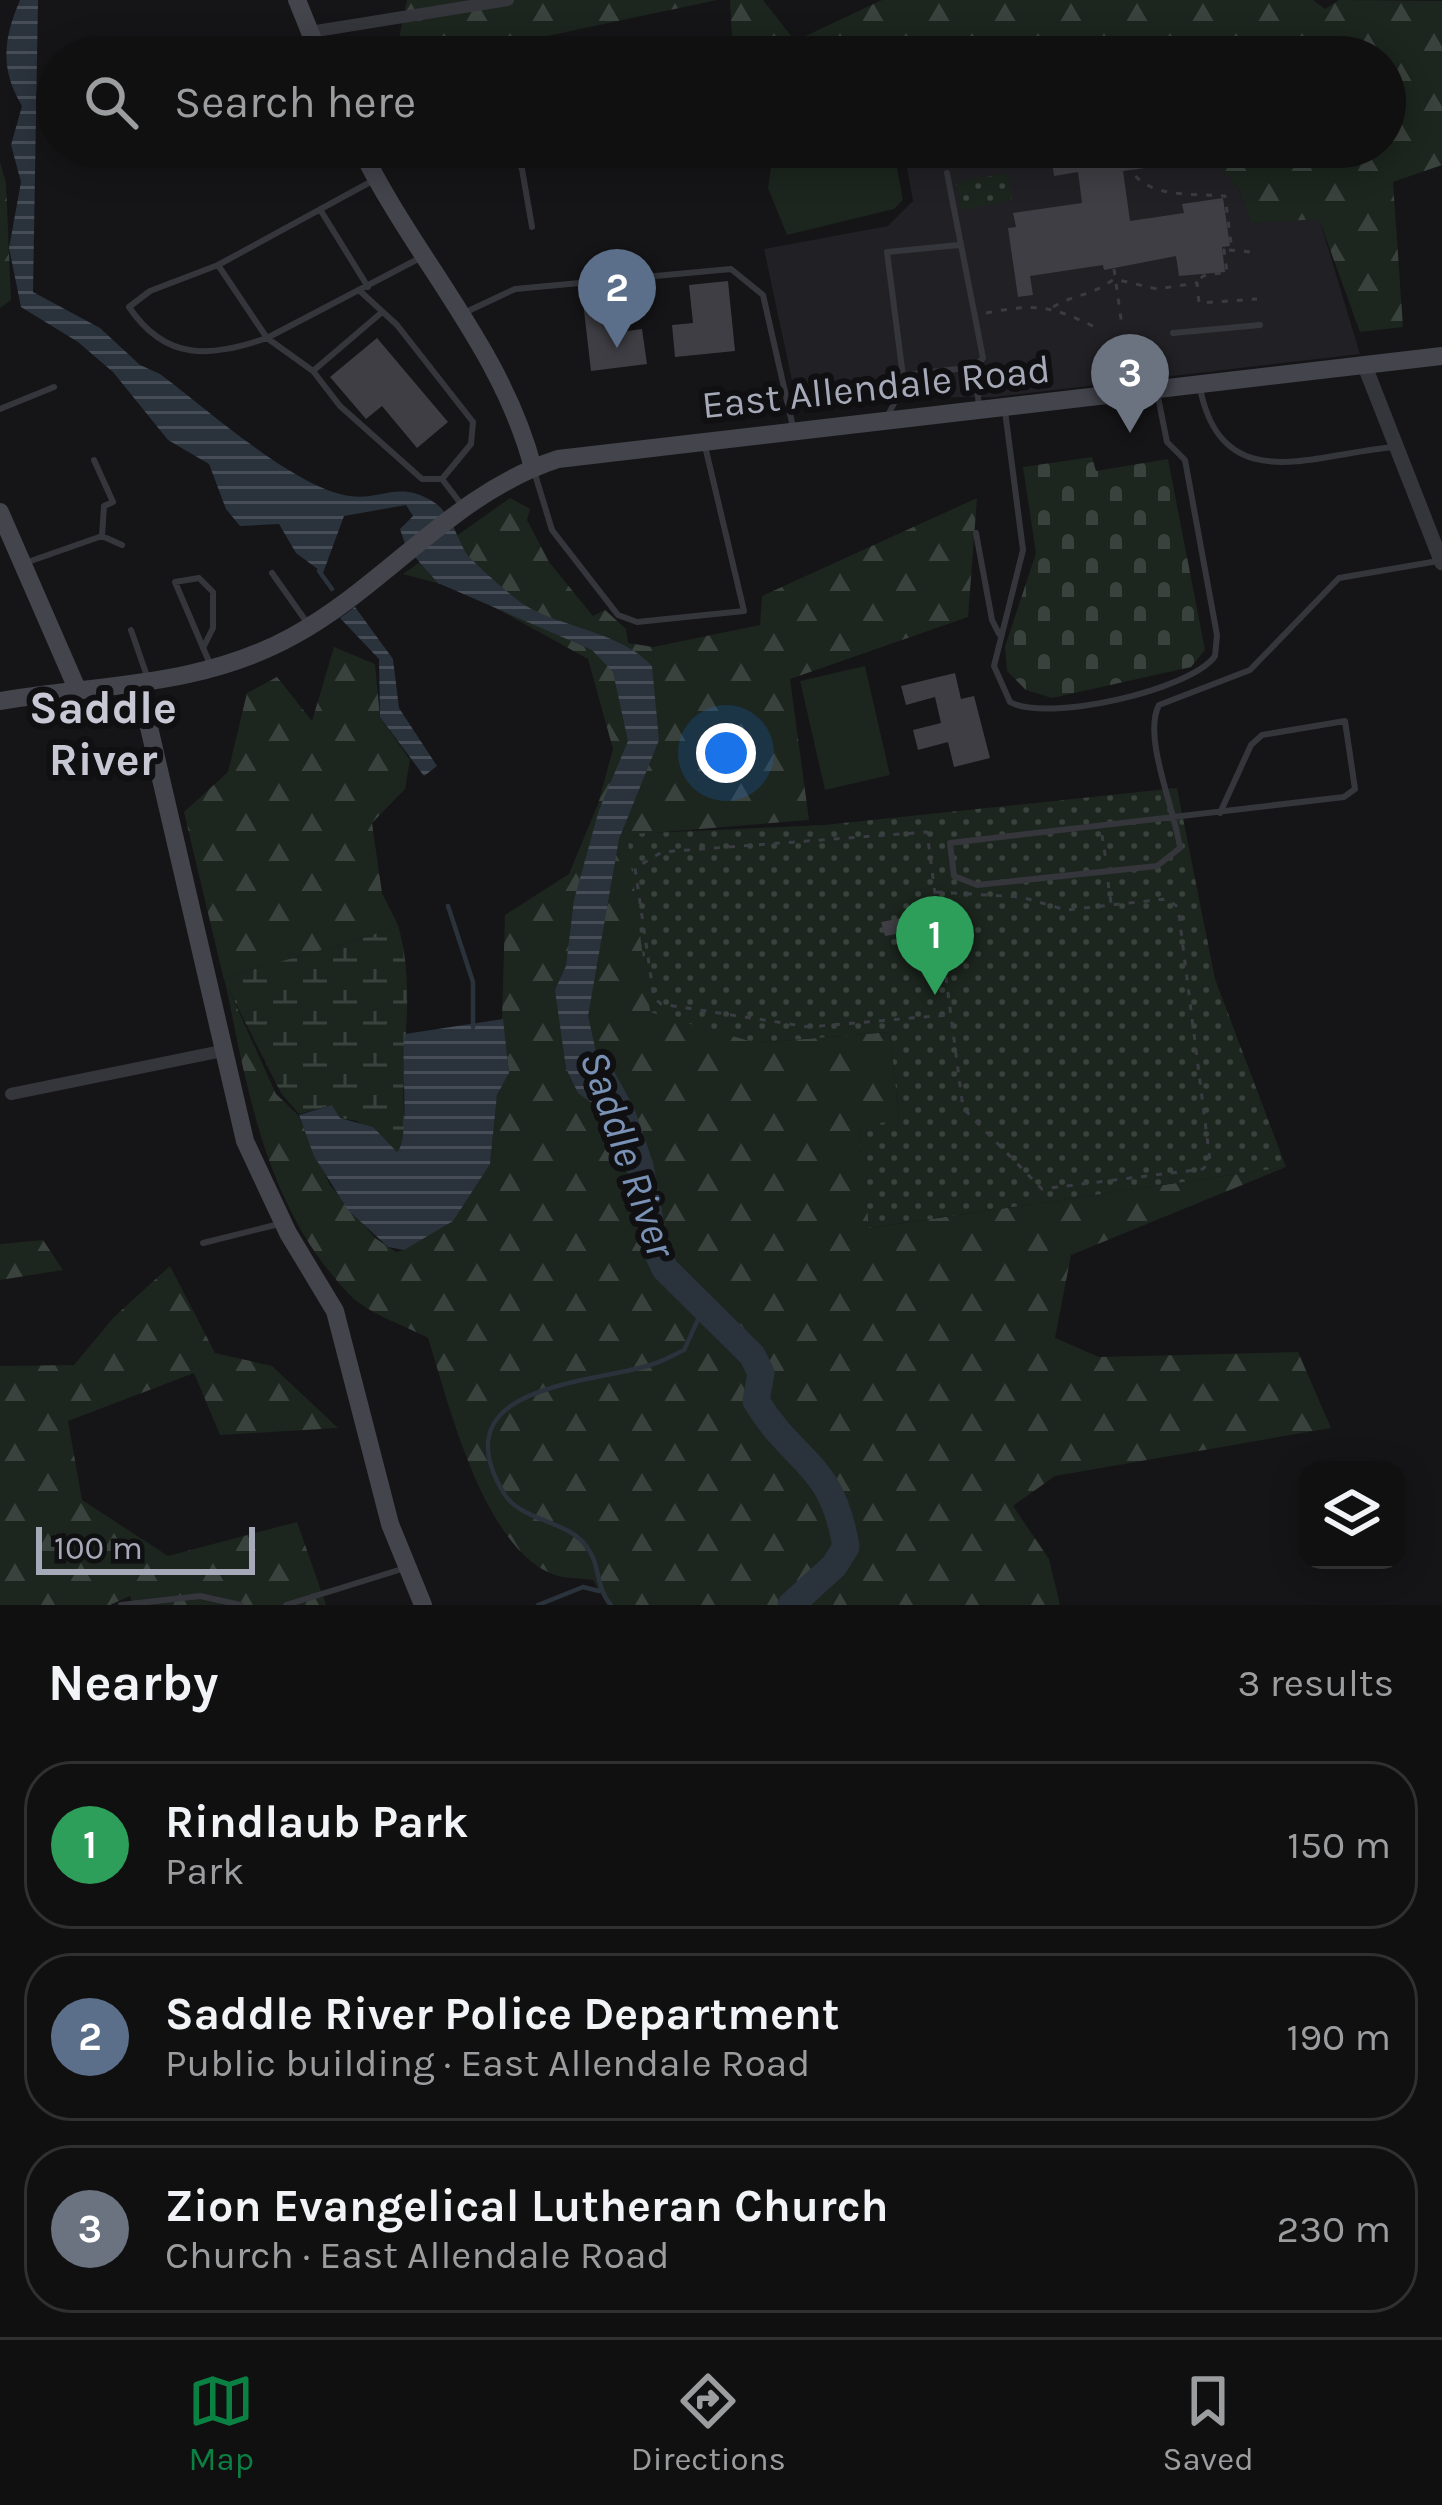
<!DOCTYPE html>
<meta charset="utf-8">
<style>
body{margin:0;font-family:Karla,sans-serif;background:#19191a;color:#f1f3f6}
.controls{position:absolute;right:36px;bottom:36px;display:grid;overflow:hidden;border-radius:24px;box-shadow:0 6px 30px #0003}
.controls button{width:108px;height:108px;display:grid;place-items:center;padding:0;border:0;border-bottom:3px solid #303031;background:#101011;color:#f1f3f6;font:60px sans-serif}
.scale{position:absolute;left:36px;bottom:30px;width:219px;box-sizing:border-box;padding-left:12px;border:6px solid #a5a9b8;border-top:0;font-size:33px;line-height:42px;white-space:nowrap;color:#a5a9b8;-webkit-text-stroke:9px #101012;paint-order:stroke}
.you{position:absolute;left:726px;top:753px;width:42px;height:42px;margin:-30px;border:9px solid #fff;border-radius:50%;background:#1a73e8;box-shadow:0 0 0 18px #1a73e833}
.badge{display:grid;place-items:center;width:78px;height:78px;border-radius:50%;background:#0b8043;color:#fff;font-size:39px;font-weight:700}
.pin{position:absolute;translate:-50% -99px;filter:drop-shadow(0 3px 6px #0008)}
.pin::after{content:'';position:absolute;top:63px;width:42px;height:36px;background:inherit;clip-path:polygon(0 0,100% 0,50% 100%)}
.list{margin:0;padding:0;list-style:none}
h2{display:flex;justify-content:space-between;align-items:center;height:156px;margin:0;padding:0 48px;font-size:51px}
h2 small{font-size:39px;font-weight:400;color:#9c9d9f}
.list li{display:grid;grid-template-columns:78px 1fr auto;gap:36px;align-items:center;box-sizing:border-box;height:168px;margin:0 24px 24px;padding:0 24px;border:3px solid #303031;border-radius:48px}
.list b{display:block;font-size:45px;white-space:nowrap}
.list p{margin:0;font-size:39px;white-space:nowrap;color:#9c9d9f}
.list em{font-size:39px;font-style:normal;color:#9c9d9f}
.icon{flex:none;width:66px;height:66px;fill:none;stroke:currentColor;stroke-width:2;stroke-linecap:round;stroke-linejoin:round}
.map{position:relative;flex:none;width:1442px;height:1605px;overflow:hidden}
.search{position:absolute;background:#101011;box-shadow:0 6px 30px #0003;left:36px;right:36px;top:36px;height:132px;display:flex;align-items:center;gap:30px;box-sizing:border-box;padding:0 42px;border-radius:66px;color:#9c9d9f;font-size:45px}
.sheet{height:732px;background:#101011}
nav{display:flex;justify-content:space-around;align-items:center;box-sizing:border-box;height:168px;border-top:3px solid #303031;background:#101011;font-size:33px;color:#9c9d9f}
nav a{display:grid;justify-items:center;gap:6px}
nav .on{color:#0b8043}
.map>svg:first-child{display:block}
</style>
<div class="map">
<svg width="1442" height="1605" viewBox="0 0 1442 1605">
<defs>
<pattern id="forest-firs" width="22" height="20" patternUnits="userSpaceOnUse" patternTransform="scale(3)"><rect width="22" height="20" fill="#1c251e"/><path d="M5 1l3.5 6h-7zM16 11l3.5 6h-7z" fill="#3a423d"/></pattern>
<pattern id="wetland-marsh" width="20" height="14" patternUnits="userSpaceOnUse" patternTransform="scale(3)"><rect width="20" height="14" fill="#1c251e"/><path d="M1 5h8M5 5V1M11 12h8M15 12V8" fill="none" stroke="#3a423d"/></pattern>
<pattern id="cemetery-stones" width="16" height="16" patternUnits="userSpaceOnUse" patternTransform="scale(3)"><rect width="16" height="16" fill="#1c251e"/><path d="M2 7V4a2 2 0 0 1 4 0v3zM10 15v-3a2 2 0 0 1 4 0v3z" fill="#3a423d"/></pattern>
<pattern id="park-dots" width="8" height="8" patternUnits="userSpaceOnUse" patternTransform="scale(3)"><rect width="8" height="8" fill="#1c251e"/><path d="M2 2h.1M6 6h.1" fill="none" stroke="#3a423d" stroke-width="1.8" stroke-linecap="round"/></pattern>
<pattern id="water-rules" width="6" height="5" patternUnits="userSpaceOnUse" patternTransform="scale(3)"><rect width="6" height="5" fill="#2a323c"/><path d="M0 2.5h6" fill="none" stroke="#464d56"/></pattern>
</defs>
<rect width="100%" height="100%" fill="#151517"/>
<path fill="#212024" d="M903 147H1205L1239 190 1251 223 1319 218 1360 354 995 397H878L797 404 764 249 888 226 913 201Z"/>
<path fill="url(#forest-firs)" d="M407 0H717L547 36 548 57H358L356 53 398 43Z
M730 0H763L795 41 882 0H1313L1325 9 1339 0 1442 1V165L1393 182 1403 327 1360 332 1319 219 1251 223 1239 190 1205 147H1385V57H1117L1096 49 1018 57H733Z
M0 162 6 183 11 300 0 308Z
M510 498 530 509 527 520 549 562 593 616 605 610 626 629 628 643 653 647 760 625 762 596 977 498 968 617 790 679 809 820 627 835 756 1043 890 1032 899 1120 859 1129 870 1228 1286 1167 1071 1255 1055 1338 1099 1357 1298 1352 1331 1428 1055 1476 1013 1506 1049 1559 1060 1605H607L593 1580C581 1578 566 1579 555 1575 483 1549 449 1404 428 1338 404 1325 366 1313 348 1293 266 1206 248 1093 225 981L276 1094 298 1115 330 1185 375 1238 396 1252 404 1250 490 1164 497 1095 509 1073 502 1019 505 915 569 874 598 804 613 749 588 659 463 590 403 574Z
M334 647 375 664 380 717 410 760 405 789 372 823 382 893 398 925C342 949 282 957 224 980L184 812 228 772 247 693 277 677 312 721Z
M43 1240 63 1270 0 1280V1244Z
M170 1266 215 1353 272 1366 338 1428 220 1435 194 1373 68 1421 82 1500 168 1556 297 1522 326 1605H133L130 1596 110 1605H0V1366L74 1365 114 1317Z"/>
<path fill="url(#wetland-marsh)" d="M398 925C419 1001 396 1059 406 1136L404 1148 396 1152 357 1121 340 1118 332 1105 299 1114 281 1093 224 980C282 957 342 949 398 925Z"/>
<path fill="url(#cemetery-stones)" d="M1092 457 1096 471 1168 459 1205 650 1191 667 1052 698 1026 690 1007 671 1005 647 1036 553 1023 467Z"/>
<path fill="url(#park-dots)" d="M1008 173 1012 201 961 210 956 182Z
M1177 788 1215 979 1286 1167 869 1228 859 1128 899 1119 890 1032 756 1043 650 1012 627 834 824 825Z"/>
<path fill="#1c251e" d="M774 147H893L903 200 894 209 787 235 768 188Z
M865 666 890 775 825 790 800 681Z"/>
<path fill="url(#water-rules)" d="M20 0H38L33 292 100 328 140 365 160 374C207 409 289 483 344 495 379 503 396 479 432 501 452 513 455 535 466 553 472 562 519 603 528 607 565 628 622 633 652 666L659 740 619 839 588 1016 597 1056 617 1093 599 1108 578 1093 566 1068 555 990 566 966 574 900 599 810 628 741 613 672 592 650 438 583 406 547 400 529 413 516 406 505 344 516 323 573 296 553 279 524 240 526 226 509 209 464 168 440 113 372 78 342 21 307 9 248 21 182 11 145 22 106C0 69 3 40 20 0Z
M355 607 393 659 399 708 437 766 424 776 380 717 379 659 340 618Z
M503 1019 509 1073 497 1095 490 1164 453 1221 404 1250 388 1247 348 1210 314 1156 299 1115 332 1105 340 1118 373 1127 397 1152C411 1140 400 1061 405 1034Z"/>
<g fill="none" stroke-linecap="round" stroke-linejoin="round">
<path stroke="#2a323c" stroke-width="4.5" d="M319 571 332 589
M448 906 473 982V1027
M538 1605 583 1587 599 1591
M611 1605C595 1587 601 1566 587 1547 567 1519 520 1522 503 1492 440 1384 591 1384 650 1365 662 1362 673 1355 684 1350L703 1309"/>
<path stroke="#2a323c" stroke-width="27" d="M597 1068 622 1114 640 1166 655 1247 665 1269 752 1355 761 1373 756 1401C794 1464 832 1461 846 1547L834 1566 791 1605"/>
</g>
<path fill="#3e3e44" d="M1050 147H1157L1160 166 1123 171 1130 221 1184 213 1182 204 1223 198 1230 246 1222 247 1225 272 1179 276 1176 256 1104 270 1103 265 1030 276 1033 295 1018 297 1008 228 1016 227 1013 213 1082 203 1078 172 1054 176Z
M728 281 735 351 675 357 672 325 693 323 689 285Z
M616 298 620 332 642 329 647 364 591 371 583 302Z
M377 338 448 422 417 448 382 406 366 419 330 377Z
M955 673 961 699 974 696 990 758 954 767 948 742 918 750 913 730 941 723 935 697 906 705 901 686Z
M912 916 916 931 885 936 881 922Z"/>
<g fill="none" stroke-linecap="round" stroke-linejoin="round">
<path stroke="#3b3c43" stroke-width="3" stroke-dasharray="6 9" stroke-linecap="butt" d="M1130 148 1129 166C1144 200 1196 193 1225 196L1231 243 1224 250 1227 272 1203 276 1197 283
M1229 250 1251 252
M1114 269 1122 326
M1053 307C1076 293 1088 298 1114 279L1157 289 1197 283 1199 303 1257 299
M986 313C1038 303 1052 306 1099 329
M1102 835 1106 861
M1108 882 1111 903
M936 892 1021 897 1066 910 1166 899 1178 907 1210 1161 1203 1169 1042 1189 963 1108 927 832 662 852 635 868 654 998 661 1004 809 1027 947 1015"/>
<path stroke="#35353c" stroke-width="6" d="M510 147 522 169 532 227
M367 153 383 147
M947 173 983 358 975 367 979 407
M374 180 218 265 267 338 418 259
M321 211 368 287
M218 265 150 291 129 307C166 362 210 357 267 338L313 371
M360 291 397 325 473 422 471 444 442 479
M466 312 515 289 731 269 763 295 793 427
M381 313 313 371 340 406 422 479H442
M1173 333 1260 325
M904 375 975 367
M1200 388C1222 499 1313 454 1394 447
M0 409 54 387
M1005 411 1023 550 994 666 1010 702C1047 723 1191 690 1215 656L1217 635 1185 460 1167 442 1157 392
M887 417 904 384 887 252 959 245
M94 460 113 502 104 506 102 536 122 545
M534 471 552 530 618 615 637 622 744 611 705 446
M442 479 461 504
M976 533 992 620 999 634
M25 563 102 536
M272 573 308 624
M131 630 148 679
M203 648 213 628V592L199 578 175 582 210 664
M1220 813 1251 745 1262 735 1345 721 1355 789 1344 797 950 843 954 876 977 885 1157 866 1180 848C1175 809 1142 737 1159 705L1250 670 1339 578 1438 561
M203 1243 279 1224
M121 1605 200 1596 241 1605
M286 1605 402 1569"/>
<path stroke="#35353c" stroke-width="12" d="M310 32 508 0
M11 1094 222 1051"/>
<path stroke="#35353c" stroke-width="15" d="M1364 364 1442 563"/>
<path stroke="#43444c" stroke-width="18" d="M297 0 320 57
M360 147C413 257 502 348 533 468
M0 512 78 691
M139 684 245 1141 288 1233 335 1311 390 1524 423 1605
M0 701C101 684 201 687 293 636 388 584 453 493 558 459L1442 356"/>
</g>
<g text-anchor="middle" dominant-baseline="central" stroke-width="12" stroke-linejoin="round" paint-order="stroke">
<g font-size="39" fill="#a5a9b8" stroke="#101012">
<text transform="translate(876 387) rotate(-6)">East Allendale Road</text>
</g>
<g font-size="42" font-style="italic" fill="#7992b6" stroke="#101012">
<text transform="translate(628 1154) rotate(71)">Saddle River</text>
</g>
<g font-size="45" font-weight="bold" fill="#c7c8d4" stroke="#101012">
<text x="103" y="708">Saddle<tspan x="103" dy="52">River</tspan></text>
</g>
</g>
</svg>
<div class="controls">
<button><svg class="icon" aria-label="layers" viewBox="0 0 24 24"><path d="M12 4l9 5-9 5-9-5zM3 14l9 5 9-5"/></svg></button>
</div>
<div class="scale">100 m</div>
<div class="you"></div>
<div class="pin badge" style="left:935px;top:995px;background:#2e9e5b">1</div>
<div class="pin badge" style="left:617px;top:348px;background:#5c6f8a">2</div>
<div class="pin badge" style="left:1130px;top:433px;background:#6b7280">3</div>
<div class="search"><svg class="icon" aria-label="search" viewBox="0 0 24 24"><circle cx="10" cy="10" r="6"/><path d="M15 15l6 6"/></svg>Search here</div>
</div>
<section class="sheet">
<h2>Nearby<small>3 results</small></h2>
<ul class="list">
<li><span class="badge" style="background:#2e9e5b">1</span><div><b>Rindlaub Park</b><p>Park</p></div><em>150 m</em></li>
<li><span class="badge" style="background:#5c6f8a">2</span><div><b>Saddle River Police Department</b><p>Public building · East Allendale Road</p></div><em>190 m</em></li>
<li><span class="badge" style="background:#6b7280">3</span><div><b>Zion Evangelical Lutheran Church</b><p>Church · East Allendale Road</p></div><em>230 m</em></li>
</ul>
</section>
<nav>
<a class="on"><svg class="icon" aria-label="map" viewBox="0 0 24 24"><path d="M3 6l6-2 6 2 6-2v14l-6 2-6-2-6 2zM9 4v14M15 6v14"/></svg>Map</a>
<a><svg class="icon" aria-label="directions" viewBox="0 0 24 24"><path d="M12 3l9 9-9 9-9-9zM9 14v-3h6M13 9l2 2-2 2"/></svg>Directions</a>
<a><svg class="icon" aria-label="saved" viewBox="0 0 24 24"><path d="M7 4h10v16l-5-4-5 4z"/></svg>Saved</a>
</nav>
